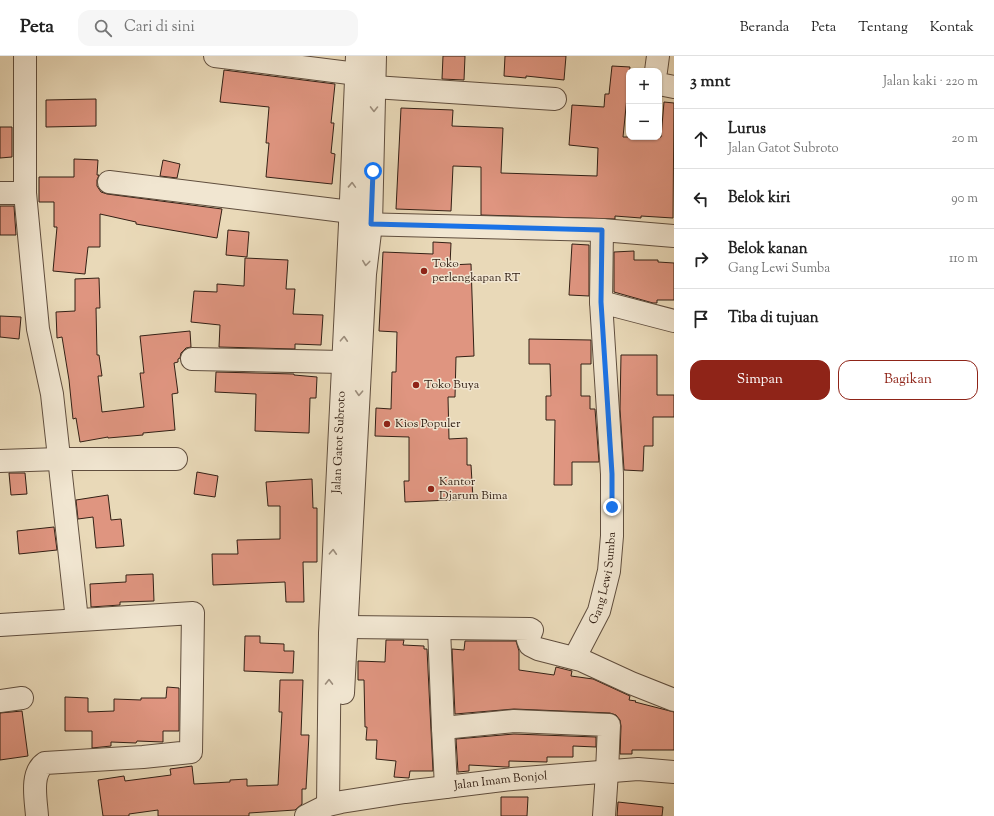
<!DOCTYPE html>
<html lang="id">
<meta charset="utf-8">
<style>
body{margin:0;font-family:"Sorts Mill Goudy",serif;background:#f6f6f6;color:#222}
.controls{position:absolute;right:12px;top:12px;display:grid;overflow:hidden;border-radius:8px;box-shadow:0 1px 3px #0004}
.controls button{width:36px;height:36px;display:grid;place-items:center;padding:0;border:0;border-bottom:1px solid #e0e0e0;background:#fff;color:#222;font:20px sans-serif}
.stop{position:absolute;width:12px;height:12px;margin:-9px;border:3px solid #1a73e8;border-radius:50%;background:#fff}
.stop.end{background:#1a73e8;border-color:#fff;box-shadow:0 1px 4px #0008}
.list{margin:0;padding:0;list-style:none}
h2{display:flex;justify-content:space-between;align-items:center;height:52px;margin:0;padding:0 16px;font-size:17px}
h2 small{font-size:13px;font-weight:400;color:#767676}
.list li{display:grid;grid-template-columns:26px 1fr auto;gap:12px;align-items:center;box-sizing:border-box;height:60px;padding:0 16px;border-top:1px solid #e0e0e0}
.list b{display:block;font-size:15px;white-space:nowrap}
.list p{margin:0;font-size:13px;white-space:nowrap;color:#767676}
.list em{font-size:13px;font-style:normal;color:#767676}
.actions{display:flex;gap:8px;padding:12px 16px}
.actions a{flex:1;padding:9px 0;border:1px solid #8f2418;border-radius:12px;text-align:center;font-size:14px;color:#8f2418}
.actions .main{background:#8f2418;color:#fff}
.icon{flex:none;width:22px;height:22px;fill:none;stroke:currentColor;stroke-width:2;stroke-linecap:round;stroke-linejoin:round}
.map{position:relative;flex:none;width:674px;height:760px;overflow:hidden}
header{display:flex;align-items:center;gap:24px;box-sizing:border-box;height:56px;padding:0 20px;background:#fff;border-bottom:1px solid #e0e0e0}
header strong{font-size:19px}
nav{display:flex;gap:22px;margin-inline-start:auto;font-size:14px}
.search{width:280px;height:36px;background:#f6f6f6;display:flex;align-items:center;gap:10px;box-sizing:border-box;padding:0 14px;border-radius:12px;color:#767676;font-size:15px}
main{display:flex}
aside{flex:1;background:#fff}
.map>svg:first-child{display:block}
</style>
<header>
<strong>Peta</strong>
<div class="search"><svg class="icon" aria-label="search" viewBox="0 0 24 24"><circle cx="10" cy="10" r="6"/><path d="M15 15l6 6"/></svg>Cari di sini</div>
<nav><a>Beranda</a><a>Peta</a><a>Tentang</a><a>Kontak</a></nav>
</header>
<main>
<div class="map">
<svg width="674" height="760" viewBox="0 0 674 760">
<rect width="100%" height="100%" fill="#e9d9b8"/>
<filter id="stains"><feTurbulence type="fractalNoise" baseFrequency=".005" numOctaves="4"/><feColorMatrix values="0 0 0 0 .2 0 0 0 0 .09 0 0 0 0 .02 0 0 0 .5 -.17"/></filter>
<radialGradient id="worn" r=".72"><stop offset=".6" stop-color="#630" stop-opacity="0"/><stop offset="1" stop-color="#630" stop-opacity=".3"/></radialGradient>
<path fill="#df9580" stroke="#332015" d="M443 0H465L464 24 442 23Z
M505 0H566L564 24 526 20V22L504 20Z
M612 10 630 11 623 81H661L664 46 674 47 673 162 641 160V162L615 160V163L481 159V111L453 110 451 155 396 153 401 52 453 54 452 70 503 72 501 117 597 120 598 92 569 89 572 49 604 51 605 38H609Z
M224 14 335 28 331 67H334L331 97 335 98 332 128 266 121 269 87H266L269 51 220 46Z
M96 43V70L46 71V44Z
M0 71H12V101L0 102Z
M74 103 98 104 97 119H99L97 124V130L101 136 107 138 222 153 217 182 136 168V166L100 158V191H88L85 218 53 215 57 171H54V146H39V121H74Z
M163 104 180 108 177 122 160 120Z
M0 150H14L16 179H0Z
M228 174 249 176 247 201 226 199Z
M433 186 451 187 450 209 471 208 474 300 456 301 455 341H448L449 383 467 382V409H471L473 443 405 446 404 425H409V381L375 380 376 352 391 353 392 316H396L397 276 379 275 383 196 433 198Z
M572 188 589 189V240L569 239Z
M634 195V204H658V206L674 207V244H657V247H653L614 236V196Z
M245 202 288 204 286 233H295L293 258 323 259 321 289 295 288V293L219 291 220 269 191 266 194 235 217 236V228L244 230Z
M99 222 100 252H96L97 299H99L102 320H98L102 356 144 351 140 317H144L140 280 190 275 191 291 186 292 181 297 180 302 178 303V306L174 307 178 337 172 338 175 374 143 377V379L108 382V381L80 386 76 362 73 363 69 324 62 281 57 282 56 256 75 255V223Z
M0 260 21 261 19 283 0 281Z
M529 283 591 284V308H581V340H590V353H595L599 406H572V429H554L555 364H546V340H551L550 308H529Z
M621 299H657V339H674V361H653V390H644L643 415 624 414 620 353Z
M216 316 294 318V319L317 321 316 342H310L309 377 255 375 256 338 215 336Z
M197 416 218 420 215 441 194 438Z
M9 417H25L27 438 11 439Z
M312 423 313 452H317V506H303L304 546H286L285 526 213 529 212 498H238L237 484 280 483V450H268L266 426Z
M108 439 111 464 121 463 124 490 96 492 93 461 78 463 76 444Z
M54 471 57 494 19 498 17 475Z
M153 518 154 545 120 546V549L91 551 90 528 126 526V519Z
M245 580H260V587L284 588V595H294L293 617 244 615Z
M386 584H404L403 589 424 590V593H427L433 715H410L409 722 394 721 396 705 376 703 377 684H366L367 671H365L364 624H358V605L385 606Z
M465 585H516L519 595V614L554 619 556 611 572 615 571 620 593 623 630 640 629 644 636 645 635 646 674 656V694H632V698H620L621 670 620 664 616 659 610 657 514 653 455 658 452 593 464 594Z
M280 624H303L301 679H309L306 733H302V748L295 754 249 757V760H158V754L129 758V760H103L98 724 124 720 125 725 171 719 170 713 192 710 194 728 230 726V724L247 723V730L278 729 282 656H279Z
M167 631 179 632V675H163V686L137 685 136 687 111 686V690L92 692V675H65V641L88 642V656L114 655V643L141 644V642H166Z
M22 655 28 700 0 704V657Z
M514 678 596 681V691L573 690V701H547V706L509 705V711H506L469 709V715L458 716 456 683Z
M501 741H528L527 760H501Z
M618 746 663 751 662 760H617Z"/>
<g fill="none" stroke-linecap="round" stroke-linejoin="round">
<g stroke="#604e3e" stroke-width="24">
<g id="minor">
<path d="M25 0V137L38 273 52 338 77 564"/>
<path d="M215 0 357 18"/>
<path d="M656 15 658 0"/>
<path d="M659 28 674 31"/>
<path d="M374 31 555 43"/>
<path d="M109 126 351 156"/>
<path d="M0 137H25"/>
<path d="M358 168 602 174 674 180"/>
<path d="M601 246 674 265"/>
<path d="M192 303 343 306"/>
<path d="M0 405 59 403H176"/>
<path d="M0 569 193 557 191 696 143 701 45 707C30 717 36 744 37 760"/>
<path d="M347 571 530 573 532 574 528 584 530 589 538 593 581 604 631 627 674 644"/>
<path d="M439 572 443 672"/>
<path id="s1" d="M575 601 599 555 609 515 612 480V418L601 246 602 174"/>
<path d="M343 637 365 218 371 168 375 0"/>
<path d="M0 645 22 642"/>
<path d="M446 731 443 672 514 665 609 669 607 716 604 760"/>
<path id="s2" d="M328 749 330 577 350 168 357 0"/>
<path id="s3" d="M306 760 328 749 341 746 405 736 512 723 638 713 674 716"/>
</g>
</g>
<use href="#minor" stroke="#f1e6d1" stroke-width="22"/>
</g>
<defs><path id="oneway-chevron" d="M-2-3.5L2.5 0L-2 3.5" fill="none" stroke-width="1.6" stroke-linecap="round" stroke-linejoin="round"/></defs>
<g stroke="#9c8d7c">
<use href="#oneway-chevron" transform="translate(374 53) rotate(91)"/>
<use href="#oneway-chevron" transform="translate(352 129) rotate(-88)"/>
<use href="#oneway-chevron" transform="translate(366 207) rotate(97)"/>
<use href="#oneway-chevron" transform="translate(344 283) rotate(-87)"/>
<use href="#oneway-chevron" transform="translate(359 337) rotate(93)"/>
<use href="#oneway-chevron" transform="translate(333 496) rotate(-87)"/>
<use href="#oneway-chevron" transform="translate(329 626) rotate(-89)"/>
</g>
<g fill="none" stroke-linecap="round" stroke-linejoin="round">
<path stroke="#1a73e8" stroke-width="5" d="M373 115 371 168 602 174 601 246 612 418V451"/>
</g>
<g fill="#8f2418" stroke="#f1e6d1" stroke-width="1.5">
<circle cx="424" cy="215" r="4"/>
<circle cx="416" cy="329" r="4"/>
<circle cx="387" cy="368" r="4"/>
<circle cx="431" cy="433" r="4"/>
</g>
<g text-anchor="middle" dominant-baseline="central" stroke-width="3" stroke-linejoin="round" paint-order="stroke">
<g font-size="12" fill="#332015" stroke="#f1e6d1" text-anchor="start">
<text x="432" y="208">Toko<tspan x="432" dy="14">perlengkapan RT</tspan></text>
<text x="424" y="329">Toko Buya</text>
<text x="395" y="368">Kios Populer</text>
<text x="439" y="426">Kantor<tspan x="439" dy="14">Djarum Bima</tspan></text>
</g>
<g font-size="12" fill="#332015" stroke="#f1e6d1">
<text stroke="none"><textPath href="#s2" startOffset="363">Jalan Gatot Subroto</textPath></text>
<text stroke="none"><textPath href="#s1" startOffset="85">Gang Lewi Sumba</textPath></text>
<text stroke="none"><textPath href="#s3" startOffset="199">Jalan Imam Bonjol</textPath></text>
</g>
</g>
<rect width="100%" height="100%" filter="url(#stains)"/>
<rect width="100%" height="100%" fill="url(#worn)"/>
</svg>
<div class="controls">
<button>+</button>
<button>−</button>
</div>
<div class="stop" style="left:373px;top:115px"></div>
<div class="stop end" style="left:612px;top:451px"></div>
</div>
<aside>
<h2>3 mnt<small>Jalan kaki · 220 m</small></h2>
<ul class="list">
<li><svg class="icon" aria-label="ahead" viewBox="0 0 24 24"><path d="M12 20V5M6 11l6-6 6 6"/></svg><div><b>Lurus</b><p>Jalan Gatot Subroto</p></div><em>20 m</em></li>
<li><svg class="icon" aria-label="left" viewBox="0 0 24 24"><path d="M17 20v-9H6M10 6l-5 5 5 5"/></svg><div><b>Belok kiri</b></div><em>90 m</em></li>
<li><svg class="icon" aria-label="right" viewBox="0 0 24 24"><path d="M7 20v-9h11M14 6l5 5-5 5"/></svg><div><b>Belok kanan</b><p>Gang Lewi Sumba</p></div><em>110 m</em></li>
<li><svg class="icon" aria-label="arrive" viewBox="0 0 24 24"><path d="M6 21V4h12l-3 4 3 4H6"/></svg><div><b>Tiba di tujuan</b></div></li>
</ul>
<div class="actions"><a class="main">Simpan</a><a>Bagikan</a></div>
</aside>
</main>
